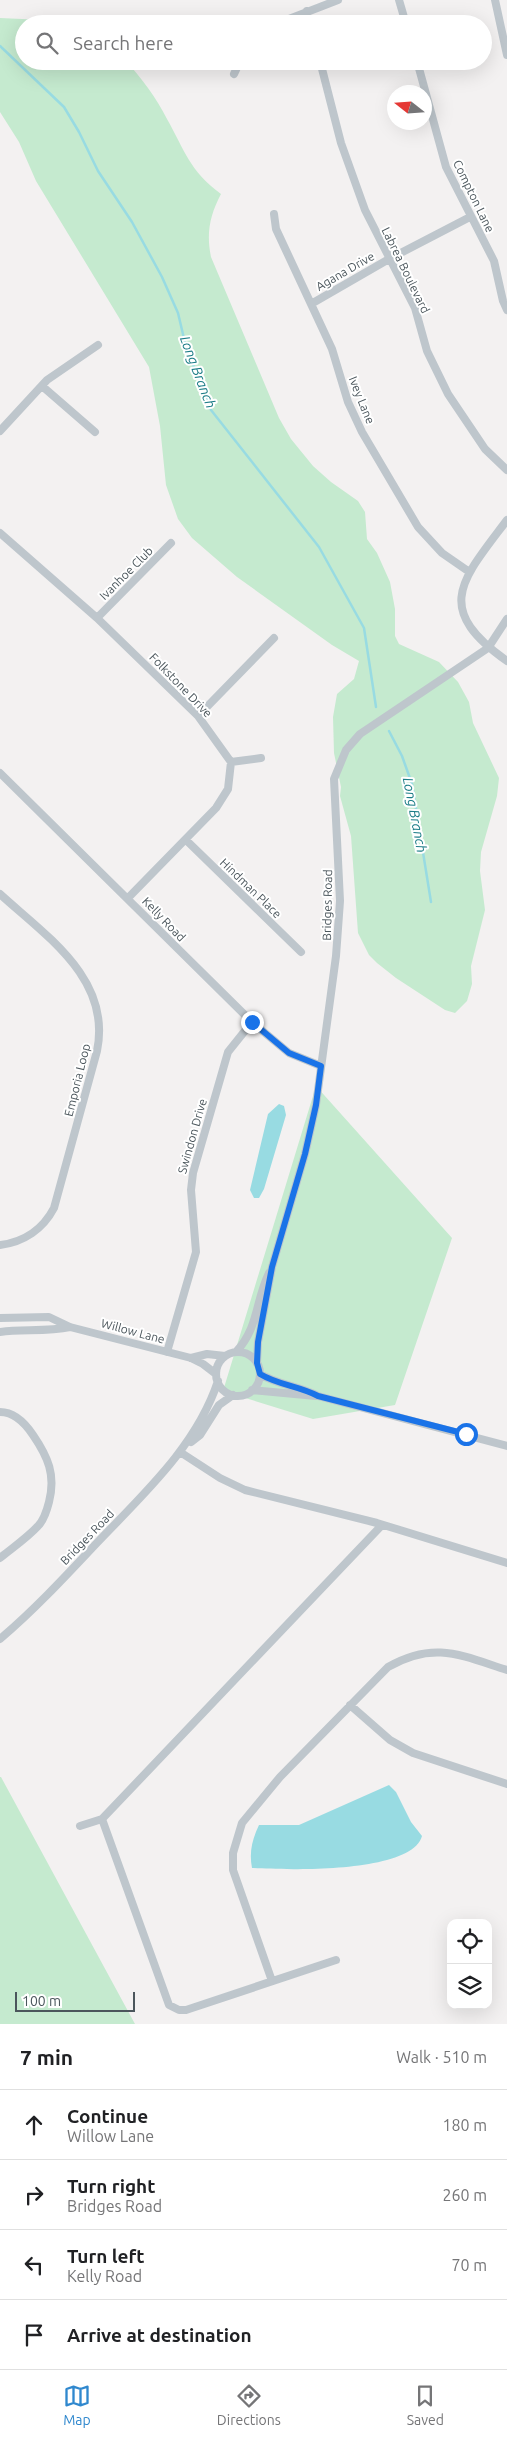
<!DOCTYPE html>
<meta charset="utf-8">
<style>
body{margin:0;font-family:Ubuntu,sans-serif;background:#f6f6f6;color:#202124}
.controls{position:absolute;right:15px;bottom:15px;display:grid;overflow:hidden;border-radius:10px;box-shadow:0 5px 20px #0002}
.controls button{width:45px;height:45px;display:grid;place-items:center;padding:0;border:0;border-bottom:1px solid #e0e0e0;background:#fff;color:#202124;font:25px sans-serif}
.compass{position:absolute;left:387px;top:85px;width:45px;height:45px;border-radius:50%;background:#fff;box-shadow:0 5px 20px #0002;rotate:287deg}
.scale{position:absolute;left:15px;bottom:12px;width:120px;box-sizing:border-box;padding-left:5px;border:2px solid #4b565c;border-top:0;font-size:14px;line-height:18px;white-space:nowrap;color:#4b565c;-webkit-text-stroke:4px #fff;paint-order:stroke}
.stop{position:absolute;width:15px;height:15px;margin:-11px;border:4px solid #1a73e8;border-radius:50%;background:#fff}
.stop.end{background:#1a73e8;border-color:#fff;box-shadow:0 1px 5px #0008}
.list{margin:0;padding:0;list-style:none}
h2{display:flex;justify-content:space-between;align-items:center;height:65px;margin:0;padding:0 20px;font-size:21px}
h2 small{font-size:16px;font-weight:400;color:#757577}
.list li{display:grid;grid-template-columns:32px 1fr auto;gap:15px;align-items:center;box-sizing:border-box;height:70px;padding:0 20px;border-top:1px solid #e0e0e0}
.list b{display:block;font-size:19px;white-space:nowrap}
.list p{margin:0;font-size:16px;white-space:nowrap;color:#757577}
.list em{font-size:16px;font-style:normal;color:#757577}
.icon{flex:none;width:28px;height:28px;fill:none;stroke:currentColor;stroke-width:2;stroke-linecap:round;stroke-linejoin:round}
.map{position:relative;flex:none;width:507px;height:2024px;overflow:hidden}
.search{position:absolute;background:#fff;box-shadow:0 5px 20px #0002;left:15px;right:15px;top:15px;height:55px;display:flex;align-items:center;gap:12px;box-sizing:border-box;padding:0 18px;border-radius:28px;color:#757577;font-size:19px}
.sheet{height:345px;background:#fff}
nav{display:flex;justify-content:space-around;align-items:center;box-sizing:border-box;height:70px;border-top:1px solid #e0e0e0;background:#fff;font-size:14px;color:#757577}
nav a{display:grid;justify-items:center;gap:2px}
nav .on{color:#3088ce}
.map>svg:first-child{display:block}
</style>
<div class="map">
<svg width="507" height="2024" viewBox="0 0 507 2024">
<rect width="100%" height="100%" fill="#f3f1f1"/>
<path fill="#c5eacf" d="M67 15 96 24H24V61H126C142 79 156 97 167 119 185 151 189 170 221 194 210 215 206 233 211 257L279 418 291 439 313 466 331 482 358 501 365 512 367 539 377 553 390 582 395 609V636L399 644 439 662 458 682 469 702 473 723 499 778 497 796 481 852 480 871 485 910 471 966 472 984 467 1001 455 1013 445 1010 396 978 377 963 369 955 358 933 351 836 340 796 341 787 334 753 333 717 337 694 354 679 359 661 332 645 237 577 192 538 178 519 166 485 160 426 149 367 36 181 19 142 0 112V18L44 20Z
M316 1086 452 1238 395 1405 313 1419 223 1391Z
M0 1777H1L135 2024H0Z"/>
<path fill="#98dbe2" d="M279 1104 284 1106 286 1115 264 1189 259 1198H254L250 1190 268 1114Z
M389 1785 396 1792 411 1822 422 1836C412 1874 284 1870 252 1868 249 1852 252 1840 259 1825H299Z"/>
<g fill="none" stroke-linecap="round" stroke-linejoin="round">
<path stroke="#98dbe2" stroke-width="2.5" d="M0 46 64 107 79 132 98 171 132 222 162 277 178 313 186 347 211 410 319 547 364 628 376 707
M389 731 402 756 412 784 431 902"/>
<path stroke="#bec6cc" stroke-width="8" d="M399 0 406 24
M495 0 507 55
M307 11 310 24
M276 24 338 0
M320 61 341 143 365 210 415 308 427 351 448 394 485 449 507 470
M417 61 446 167 494 261 503 301 507 310
M234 74 240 61
M274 214 276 229 332 349 348 402 362 432 418 527 442 553 468 571
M311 304 389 259 470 217
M42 386 95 432
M0 431 47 380 98 345
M507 520C462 580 432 608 507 661
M0 533 97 618 198 716 231 762 228 789 216 808 128 898
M97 618 171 543
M198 716 274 638
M231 762 261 758
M0 773 252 1022 289 1053 321 1066
M186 840 301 952
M0 894C46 936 112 979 97 1051L54 1208C43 1229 24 1242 0 1245
M0 1318 49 1317 70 1327 191 1358 203 1364 216 1374
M0 1332C23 1329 47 1332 70 1327
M167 1352 196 1252 191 1190 193 1173 228 1052 252 1022
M236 1352C259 1327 255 1302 269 1273
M216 1374a22 22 0 1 1 44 0a22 22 0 1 1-44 0Z
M191 1358 207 1354 225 1356
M257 1363 258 1342 272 1267 305 1154 316 1105 336 956 340 901 334 779 346 750 360 734 488 648 507 619
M260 1374C278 1385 299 1386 318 1396L507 1446
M252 1390 316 1396
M0 1412C15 1412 25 1423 33 1435 48 1457 56 1475 49 1502 47 1510 44 1520 38 1526 27 1538 12 1548 0 1558
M191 1442 200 1435 219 1405 233 1395
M180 1452 220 1478 245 1490 377 1523 507 1563
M0 1639C33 1611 63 1579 93 1547 140 1497 196 1448 218 1381
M350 1705 390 1740 413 1753 507 1784
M102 1819 169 2005 179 2010H186L336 1960
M80 1826 102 1819 382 1525
M272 1981 233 1870V1853L242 1823 280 1777 388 1667C434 1641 460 1655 507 1670"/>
</g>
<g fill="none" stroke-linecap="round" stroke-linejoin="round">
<path stroke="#1a73e8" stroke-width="6" d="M252 1022 289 1053 321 1066 316 1105 305 1154 272 1267 258 1342 257 1363 260 1374C278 1385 299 1386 318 1396L466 1434"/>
</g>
<g text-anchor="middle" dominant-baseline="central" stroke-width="4" stroke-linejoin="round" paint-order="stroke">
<g font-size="12" fill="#4b565c" stroke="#fff">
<text transform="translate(474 196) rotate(64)">Compton Lane</text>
<text transform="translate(406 270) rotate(64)">Labrea Boulevard</text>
<text transform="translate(345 271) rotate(-30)">Agana Drive</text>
<text transform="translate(362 400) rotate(68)">Ivey Lane</text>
<text transform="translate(126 573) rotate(-45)">Ivanhoe Club</text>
<text transform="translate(181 685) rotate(46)">Folkstone Drive</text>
<text transform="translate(251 888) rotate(44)">Hindman Place</text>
<text transform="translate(327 905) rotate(-89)">Bridges Road</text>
<text transform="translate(164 919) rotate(46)">Kelly Road</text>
<text transform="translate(77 1080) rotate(-76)">Emporia Loop</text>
<text transform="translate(192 1136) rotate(-74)">Swindon Drive</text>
<text transform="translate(133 1331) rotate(15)">Willow Lane</text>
<text transform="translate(87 1537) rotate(-46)">Bridges Road</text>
</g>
<g font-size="14" font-style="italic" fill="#1c7d87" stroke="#fff">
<text transform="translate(198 372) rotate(69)">Long Branch</text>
<text transform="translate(415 815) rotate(79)">Long Branch</text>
</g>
</g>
</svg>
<div class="controls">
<button><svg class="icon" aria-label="locate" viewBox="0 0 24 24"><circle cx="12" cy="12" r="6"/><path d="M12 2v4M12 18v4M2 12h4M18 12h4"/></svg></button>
<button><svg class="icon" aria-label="layers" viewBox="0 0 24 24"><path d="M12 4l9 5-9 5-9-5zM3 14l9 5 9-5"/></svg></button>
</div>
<svg class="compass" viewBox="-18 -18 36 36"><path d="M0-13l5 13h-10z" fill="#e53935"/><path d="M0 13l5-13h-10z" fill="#757577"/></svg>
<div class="scale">100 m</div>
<div class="stop" style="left:466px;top:1434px"></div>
<div class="stop end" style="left:252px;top:1022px"></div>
<div class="search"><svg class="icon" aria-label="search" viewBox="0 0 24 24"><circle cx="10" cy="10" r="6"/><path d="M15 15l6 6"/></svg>Search here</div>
</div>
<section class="sheet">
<h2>7 min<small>Walk · 510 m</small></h2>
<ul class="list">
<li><svg class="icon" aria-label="ahead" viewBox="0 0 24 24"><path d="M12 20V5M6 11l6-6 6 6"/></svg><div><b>Continue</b><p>Willow Lane</p></div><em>180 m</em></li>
<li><svg class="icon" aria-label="right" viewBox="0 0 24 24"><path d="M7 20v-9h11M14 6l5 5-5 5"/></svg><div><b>Turn right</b><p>Bridges Road</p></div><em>260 m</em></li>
<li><svg class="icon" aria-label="left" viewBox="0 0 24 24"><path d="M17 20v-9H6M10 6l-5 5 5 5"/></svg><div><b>Turn left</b><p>Kelly Road</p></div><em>70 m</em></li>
<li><svg class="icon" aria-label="arrive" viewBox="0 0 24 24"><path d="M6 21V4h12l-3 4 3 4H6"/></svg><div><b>Arrive at destination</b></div></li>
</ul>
</section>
<nav>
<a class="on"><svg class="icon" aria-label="map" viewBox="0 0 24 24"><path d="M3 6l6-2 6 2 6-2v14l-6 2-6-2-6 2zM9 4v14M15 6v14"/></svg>Map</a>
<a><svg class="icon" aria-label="directions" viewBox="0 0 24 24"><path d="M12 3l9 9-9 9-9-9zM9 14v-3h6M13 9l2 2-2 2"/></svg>Directions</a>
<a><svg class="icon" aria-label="saved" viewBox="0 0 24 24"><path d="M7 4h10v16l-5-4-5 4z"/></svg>Saved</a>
</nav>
